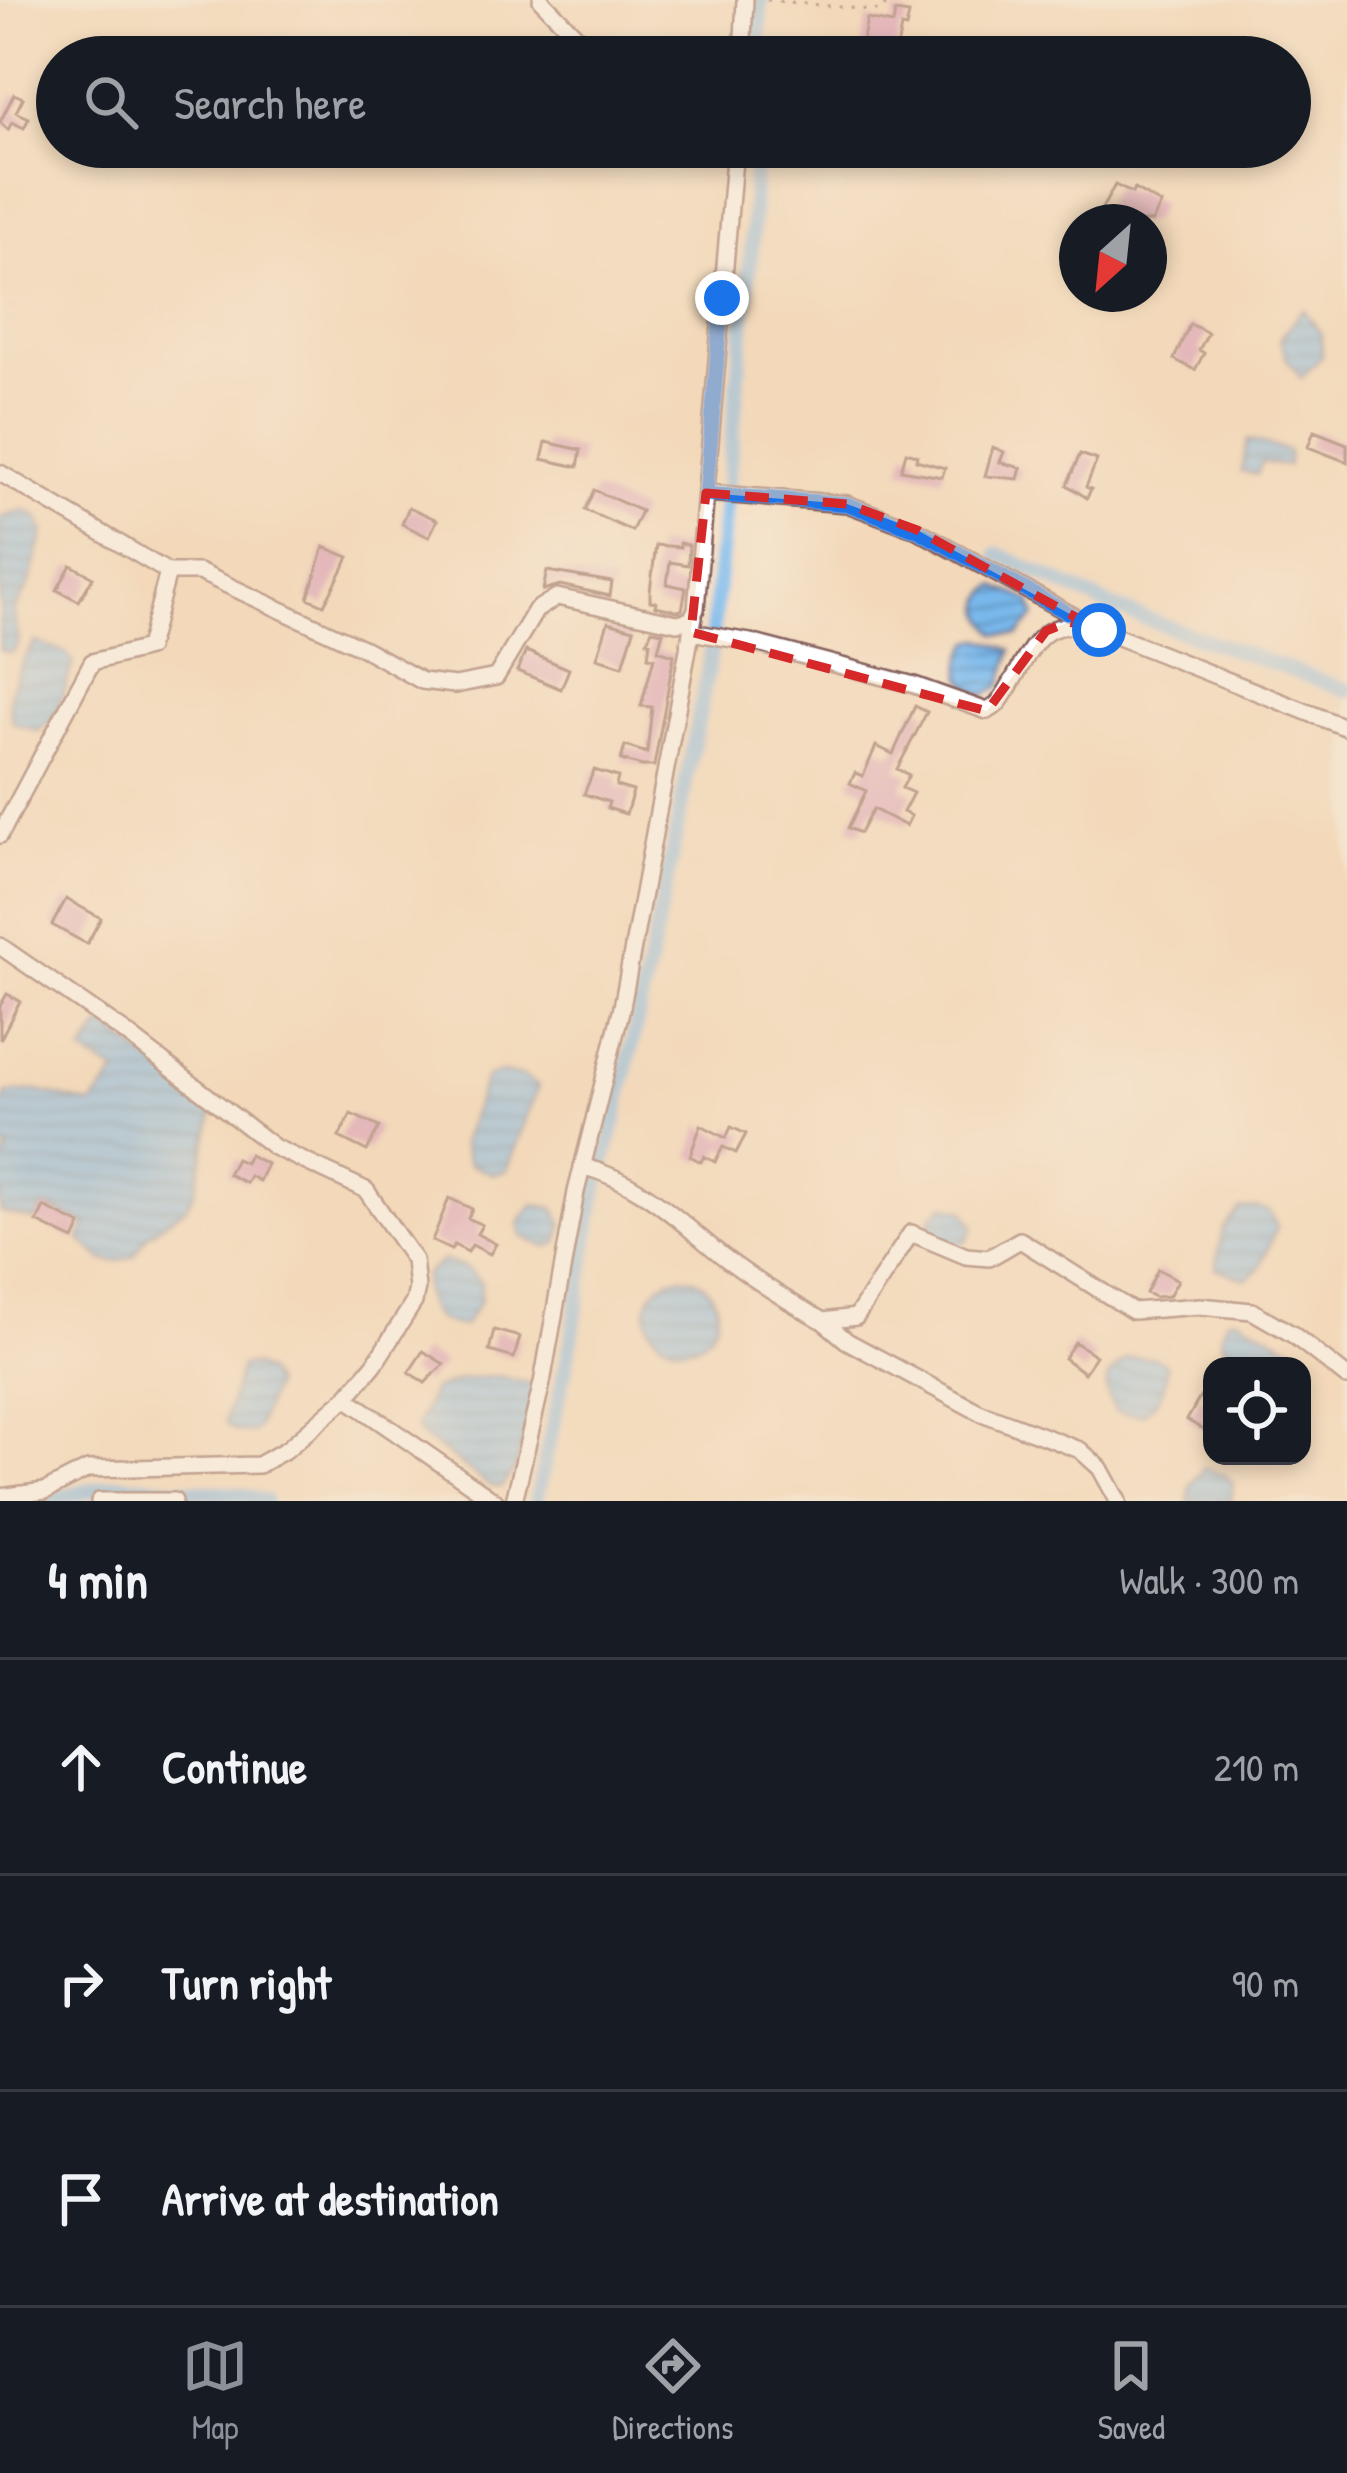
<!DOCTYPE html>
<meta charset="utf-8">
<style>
body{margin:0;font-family:"Patrick Hand",sans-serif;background:#242831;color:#f1f3f6}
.controls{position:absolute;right:36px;bottom:36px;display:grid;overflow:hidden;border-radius:24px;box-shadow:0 6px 18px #0003}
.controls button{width:108px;height:108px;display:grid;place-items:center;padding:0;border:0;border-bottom:3px solid #363941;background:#171b24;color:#f1f3f6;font:60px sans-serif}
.compass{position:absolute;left:1059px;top:204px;width:108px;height:108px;border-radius:50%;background:#171b24;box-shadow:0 6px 18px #0003;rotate:207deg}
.stop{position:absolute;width:36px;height:36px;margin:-27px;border:9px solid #1a73e8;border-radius:50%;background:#fff}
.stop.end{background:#1a73e8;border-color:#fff;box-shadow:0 3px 12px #0008}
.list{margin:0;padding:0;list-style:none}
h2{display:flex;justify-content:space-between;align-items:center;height:156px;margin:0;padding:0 48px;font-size:51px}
h2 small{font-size:39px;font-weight:400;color:#9ea1a6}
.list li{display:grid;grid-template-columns:78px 1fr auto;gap:36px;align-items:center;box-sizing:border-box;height:216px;padding:0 48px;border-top:3px solid #363941}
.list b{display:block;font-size:45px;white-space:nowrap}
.list em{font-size:39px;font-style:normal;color:#9ea1a6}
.icon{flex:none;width:66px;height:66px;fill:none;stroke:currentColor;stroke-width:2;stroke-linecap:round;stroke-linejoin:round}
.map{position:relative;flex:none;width:1347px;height:1501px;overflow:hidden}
.search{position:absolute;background:#171b24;box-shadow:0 6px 18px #0003;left:36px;right:36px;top:36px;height:132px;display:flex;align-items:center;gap:30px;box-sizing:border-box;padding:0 42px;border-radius:66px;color:#9ea1a6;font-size:45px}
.sheet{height:804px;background:#171b24}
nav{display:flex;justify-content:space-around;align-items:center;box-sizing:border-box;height:168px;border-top:3px solid #363941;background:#171b24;font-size:33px;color:#9ea1a6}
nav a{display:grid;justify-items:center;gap:6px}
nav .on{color:#8c9099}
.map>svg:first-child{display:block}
</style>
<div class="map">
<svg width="1347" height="1501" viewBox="0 0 1347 1501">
<defs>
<pattern id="water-rules" width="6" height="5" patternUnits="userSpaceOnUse" patternTransform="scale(3)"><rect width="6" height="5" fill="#78b8ec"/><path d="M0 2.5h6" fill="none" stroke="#6495bf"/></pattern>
</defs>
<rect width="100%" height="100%" fill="#f7f3e8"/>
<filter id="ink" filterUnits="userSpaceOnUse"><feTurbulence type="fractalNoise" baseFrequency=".00833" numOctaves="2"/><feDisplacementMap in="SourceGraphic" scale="24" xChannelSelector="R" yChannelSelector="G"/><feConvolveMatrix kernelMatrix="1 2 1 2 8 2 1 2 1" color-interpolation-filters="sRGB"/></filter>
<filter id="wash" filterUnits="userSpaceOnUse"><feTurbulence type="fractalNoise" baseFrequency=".004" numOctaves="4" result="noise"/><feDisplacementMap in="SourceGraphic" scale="48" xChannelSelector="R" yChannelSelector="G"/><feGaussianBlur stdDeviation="2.7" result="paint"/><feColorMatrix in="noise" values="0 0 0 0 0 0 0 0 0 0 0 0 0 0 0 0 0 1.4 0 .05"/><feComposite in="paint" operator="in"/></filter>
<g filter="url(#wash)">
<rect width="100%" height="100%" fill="#f3d9ba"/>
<path fill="url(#water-rules)" stroke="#616c8c" stroke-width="3" d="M1303 309 1321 334 1322 356 1301 378 1287 359 1280 339Z
M1248 440 1288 451V466L1262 462 1257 475 1241 471Z
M23 510 38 517 44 531 30 583 14 612 19 642 12 653 0 650V518Z
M996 586 1031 601 1035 616 1019 635 997 634C982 619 975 598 996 586Z
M981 639 1012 650 1001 685 986 695C958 687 955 664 972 641Z
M35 642 66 653 73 663 55 717 38 731 14 723C1 696 20 666 35 642Z
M103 1024 214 1109 195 1191 185 1208 148 1234 134 1256 116 1262 102 1260 80 1239 87 1224 44 1206 35 1220 0 1212V1168L8 1151 0 1142V1109L7 1093 38 1091 92 1105 117 1073 83 1053Z
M500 1073 523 1076 538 1086 506 1171 493 1174 469 1164 462 1143 484 1082 488 1076Z
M534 1204 554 1208 563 1225 558 1243 545 1247 522 1236 519 1223Z
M945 1205 965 1211 974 1226 967 1241 953 1248 931 1238 927 1230 932 1216Z
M1257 1208 1269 1211 1277 1227 1259 1269 1246 1279 1216 1268 1223 1229 1240 1209Z
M443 1260 468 1269 481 1283 480 1301 463 1326C432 1325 421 1304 425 1275Z
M647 1312a35 35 0 1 1 70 0a35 35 0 1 1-70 0Z
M1237 1317 1301 1351 1305 1356 1302 1368 1268 1366 1247 1352 1223 1345 1221 1334 1227 1319Z
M1154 1357 1166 1364C1166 1388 1161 1400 1142 1414L1116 1412C1101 1386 1103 1377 1128 1358Z
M252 1365 266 1373 273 1385 257 1428 252 1433 235 1431 226 1424V1417L241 1366Z
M497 1376 536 1385 517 1466 501 1487 489 1485 420 1435 416 1428 433 1390 458 1380Z
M1204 1468 1226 1475 1233 1484 1231 1501H1188L1191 1485Z"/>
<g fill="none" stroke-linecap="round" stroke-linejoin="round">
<path stroke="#78b8ec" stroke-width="15" d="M758 57 761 0
M998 554 1110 606 1347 690
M43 1501 118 1484 240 1494 265 1501
M536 1501 572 1338 595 1196 616 1119 669 869 710 658 752 243 755 147"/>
</g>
<g id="blocks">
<path fill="#d38fbb" d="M895 12 909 14 906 28 901 27 896 54 861 49 867 19 893 24Z
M14 94 23 98 16 112 29 118 24 128 12 122 8 130 0 122Z
M1115 185 1132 193 1134 189 1161 204 1152 222H1119L1100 212Z
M1190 324 1208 333 1199 350 1204 353 1195 370 1174 359Z
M1314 431 1347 444V462L1308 447Z
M546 442 581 450 578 467 542 459Z
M993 447 1004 452 1000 462 1021 468 1018 479 985 476Z
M906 452 917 455 916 460 945 468 942 477 901 470Z
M1080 454 1097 460 1086 487 1091 489 1087 498 1067 485Z
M594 490 641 511 632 531 585 510Z
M409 507 437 520 429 537 402 524Z
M680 543 689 545 688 565 670 562 667 584 686 588 682 610 677 611 656 606 657 602 650 601V591L656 545 680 547Z
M324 547 349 557 324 605 308 598Z
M71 565 93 577 79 601 57 590Z
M547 571 612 582 610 596 560 585 543 590Z
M608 622 634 629 623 666 597 658Z
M652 630 663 632 658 650 674 655 654 766H642L621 760 625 746 647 753 652 707 641 706 654 658 648 657 650 642 647 641Z
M526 651 569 669 561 689 517 671Z
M915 706 927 712 897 769 909 775 902 788 913 793 903 812 911 816 906 826 873 809 860 833 848 828 866 791 850 783 855 773 863 776 876 746 893 754Z
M594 770 618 777 616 786 633 791 626 814 607 808 609 802 584 794Z
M66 899 101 918 87 944 52 925Z
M7 994 20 1001 0 1040V1006Z
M351 1114 379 1127 367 1151 339 1137Z
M701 1125 726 1138 731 1127 746 1134 736 1153 723 1147 715 1162 704 1156 701 1162 690 1156Z
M249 1155 267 1164 259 1181 250 1176 246 1183 228 1174 236 1159 245 1163Z
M449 1198 472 1209 468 1218 482 1225 477 1234 496 1244 490 1254 472 1245 468 1252 454 1245 451 1250 432 1241Z
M44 1207 81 1225 74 1240 37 1222Z
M1158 1269 1178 1280 1169 1296 1155 1297 1146 1293Z
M494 1330 520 1337 514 1358 489 1351Z
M1075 1342 1096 1356 1084 1373 1064 1358Z
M423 1351 444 1364 425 1383 409 1372Z
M1200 1397 1212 1404 1208 1432 1187 1420Z"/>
</g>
</g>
<g filter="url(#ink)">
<use href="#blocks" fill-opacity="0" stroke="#85605d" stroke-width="3"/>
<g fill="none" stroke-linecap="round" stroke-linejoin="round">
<g stroke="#85605d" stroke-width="20">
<path id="minor" d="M541 0 577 37 632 57
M742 57 745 0
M0 473 168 572H199L365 649 422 681 455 685 496 677 536 610 557 597 677 623 691 620 696 609 735 147
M706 493 847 504 917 530 1081 620
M691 632 750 642 914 685 987 711C998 706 1000 701 1007 690 1036 642 1041 613 1103 631L1347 728
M0 835 92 662 148 648 168 572
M0 946 123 1031 274 1147 366 1190 414 1260 417 1288 414 1302 374 1365 346 1398 287 1449 259 1465 88 1469 45 1491 0 1497
M582 1166C649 1185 677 1221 729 1261 759 1283 791 1303 823 1321L856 1317 911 1233 966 1256 989 1258 1020 1240 1133 1311 1200 1306 1252 1311 1292 1334 1347 1377
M823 1321 847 1341 979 1412 1080 1450 1100 1468 1118 1501
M346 1398 495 1501
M99 1501H174
M514 1501 542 1383 576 1192 622 1007 694 617"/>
</g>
<path stroke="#85605d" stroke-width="3" stroke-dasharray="3 9" stroke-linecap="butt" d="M767 0 882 11 888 0"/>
<use href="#minor" stroke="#fff" stroke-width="15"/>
</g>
</g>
<g fill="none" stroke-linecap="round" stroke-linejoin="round" filter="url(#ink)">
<path stroke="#1a73e8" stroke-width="15" d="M722 298 706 494 847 504 917 530 1099 630"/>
</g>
<path d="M0 0H1347V1501H0ZM706 493 847 504 917 530 1099 630 1069 622 1046 631 987 711 691 632Z" fill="#f3d9ba" fill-opacity=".55" fill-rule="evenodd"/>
<path fill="none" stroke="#d62828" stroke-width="9" stroke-dasharray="24 15" stroke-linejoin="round" d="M706 493 847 504 917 530 1099 630 1069 622 1046 631 987 711 691 632Z"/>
</svg>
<div class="controls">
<button><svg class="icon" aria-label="locate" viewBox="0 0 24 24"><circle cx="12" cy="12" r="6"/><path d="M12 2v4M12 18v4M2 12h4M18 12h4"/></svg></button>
</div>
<svg class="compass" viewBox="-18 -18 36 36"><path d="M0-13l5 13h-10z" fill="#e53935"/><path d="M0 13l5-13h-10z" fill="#9ea1a6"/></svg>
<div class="stop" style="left:1099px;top:630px"></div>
<div class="stop end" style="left:722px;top:298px"></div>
<div class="search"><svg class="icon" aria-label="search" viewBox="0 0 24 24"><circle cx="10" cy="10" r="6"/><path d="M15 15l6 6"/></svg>Search here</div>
</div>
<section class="sheet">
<h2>4 min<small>Walk · 300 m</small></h2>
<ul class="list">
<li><svg class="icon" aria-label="ahead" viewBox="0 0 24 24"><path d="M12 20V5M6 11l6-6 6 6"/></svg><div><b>Continue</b></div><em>210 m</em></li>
<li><svg class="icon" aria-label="right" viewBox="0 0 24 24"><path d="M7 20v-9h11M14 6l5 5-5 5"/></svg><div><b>Turn right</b></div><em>90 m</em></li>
<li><svg class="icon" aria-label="arrive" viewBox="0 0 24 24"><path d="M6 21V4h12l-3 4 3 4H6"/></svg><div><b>Arrive at destination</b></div></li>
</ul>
</section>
<nav>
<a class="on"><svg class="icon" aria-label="map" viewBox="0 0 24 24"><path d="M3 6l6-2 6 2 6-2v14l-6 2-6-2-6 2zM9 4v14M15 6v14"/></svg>Map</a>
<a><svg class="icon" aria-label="directions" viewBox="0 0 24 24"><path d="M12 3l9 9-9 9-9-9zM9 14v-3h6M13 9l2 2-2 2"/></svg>Directions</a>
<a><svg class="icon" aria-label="saved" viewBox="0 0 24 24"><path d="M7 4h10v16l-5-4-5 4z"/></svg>Saved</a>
</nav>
